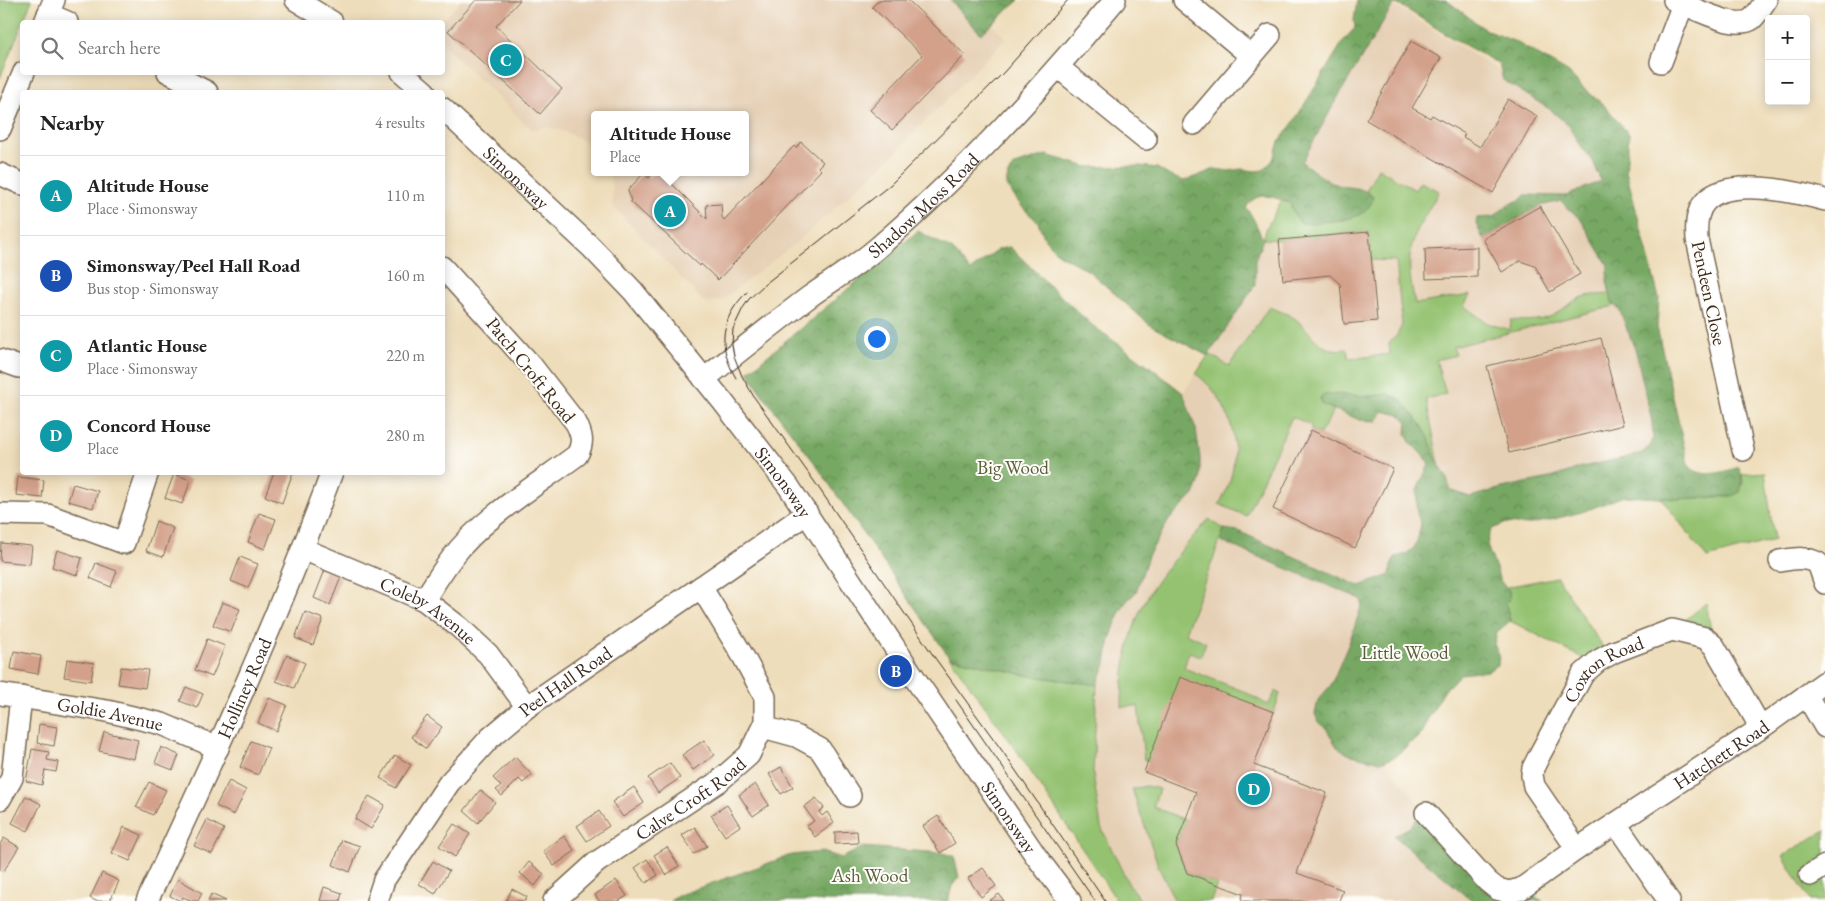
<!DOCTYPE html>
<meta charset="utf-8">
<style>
body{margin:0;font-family:"EB Garamond",serif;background:#f2f2f2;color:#222}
.controls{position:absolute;right:15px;top:15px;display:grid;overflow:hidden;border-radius:5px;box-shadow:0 2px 12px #0003}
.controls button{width:45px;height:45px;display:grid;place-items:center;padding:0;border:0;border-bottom:1px solid #e0e0e0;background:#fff;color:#222;font:25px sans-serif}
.you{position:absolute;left:876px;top:338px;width:18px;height:18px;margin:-12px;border:4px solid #fff;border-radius:50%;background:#1a73e8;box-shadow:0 0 0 8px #1a73e833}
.badge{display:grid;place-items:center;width:32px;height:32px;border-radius:50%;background:#b45309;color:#fff;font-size:16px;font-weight:700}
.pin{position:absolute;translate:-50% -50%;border:2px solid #fff;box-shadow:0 1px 5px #0006}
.popup{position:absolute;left:591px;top:111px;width:158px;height:65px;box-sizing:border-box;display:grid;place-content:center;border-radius:5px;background:#fff;filter:drop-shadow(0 1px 4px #0005);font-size:16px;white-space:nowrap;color:#767676}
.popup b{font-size:19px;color:#222}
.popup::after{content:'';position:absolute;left:50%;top:100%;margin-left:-10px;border:10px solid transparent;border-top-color:#fff}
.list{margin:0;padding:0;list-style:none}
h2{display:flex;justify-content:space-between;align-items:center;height:65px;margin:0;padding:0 20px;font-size:21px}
h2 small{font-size:16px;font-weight:400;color:#767676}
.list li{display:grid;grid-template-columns:32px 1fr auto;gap:15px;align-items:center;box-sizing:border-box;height:80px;padding:0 20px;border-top:1px solid #e0e0e0}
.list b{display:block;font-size:19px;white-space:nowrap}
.list p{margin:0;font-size:16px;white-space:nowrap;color:#767676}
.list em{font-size:16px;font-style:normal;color:#767676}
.icon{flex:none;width:28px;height:28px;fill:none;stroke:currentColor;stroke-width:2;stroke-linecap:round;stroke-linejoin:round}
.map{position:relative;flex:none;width:1825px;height:901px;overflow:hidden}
.search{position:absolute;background:#fff;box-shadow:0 2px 12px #0003;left:20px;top:20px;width:425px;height:55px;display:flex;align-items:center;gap:12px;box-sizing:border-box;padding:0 18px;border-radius:5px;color:#767676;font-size:19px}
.panel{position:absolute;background:#fff;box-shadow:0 2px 12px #0003;left:20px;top:90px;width:425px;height:385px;border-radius:5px}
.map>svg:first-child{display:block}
</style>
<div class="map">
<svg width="1825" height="901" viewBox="0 0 1825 901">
<defs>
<pattern id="forest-crowns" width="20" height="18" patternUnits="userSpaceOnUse" patternTransform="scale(1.25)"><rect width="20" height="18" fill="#77a863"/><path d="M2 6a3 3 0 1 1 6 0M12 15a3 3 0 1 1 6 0" fill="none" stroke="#638951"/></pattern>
</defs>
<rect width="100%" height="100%" fill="#fdfcf7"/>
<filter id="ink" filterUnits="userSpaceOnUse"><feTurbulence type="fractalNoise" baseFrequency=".02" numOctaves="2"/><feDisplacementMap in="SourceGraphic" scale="10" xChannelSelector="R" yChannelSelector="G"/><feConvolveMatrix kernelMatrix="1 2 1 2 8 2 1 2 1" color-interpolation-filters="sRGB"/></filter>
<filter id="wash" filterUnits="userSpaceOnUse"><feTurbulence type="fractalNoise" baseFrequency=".0096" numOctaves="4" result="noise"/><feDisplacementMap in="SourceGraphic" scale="20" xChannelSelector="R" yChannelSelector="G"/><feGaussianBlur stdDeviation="1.12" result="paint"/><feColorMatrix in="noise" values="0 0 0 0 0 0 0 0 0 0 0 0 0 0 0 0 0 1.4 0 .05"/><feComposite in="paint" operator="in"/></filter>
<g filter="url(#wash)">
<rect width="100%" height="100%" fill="#eeddba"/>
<path fill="#e6d0b5" d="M462 0H966L1006 38 887 161 797 242 722 300 705 303 612 205V188L609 172H745V115H595V152L584 141 563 131 546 127 532 130 443 45 442 22H441Z
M1393 5 1594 130 1688 464 1483 523 1374 748 1426 813 1482 901H1141L1129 885 1101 827 1093 774 1097 685 1106 663 1110 639 1119 614 1126 602 1136 592 1148 556 1169 520 1181 510 1196 429 1183 393 1255 285V260L1267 227 1338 97Z"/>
<path fill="#94c271" stroke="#687648" d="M0 0H32L0 78Z
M1378 168 1415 190 1420 182 1439 191C1430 208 1417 226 1412 245 1407 264 1411 285 1415 304L1470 295 1464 306 1487 323 1510 330 1511 320C1526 321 1544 322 1557 313 1565 308 1571 302 1580 298 1590 294 1601 295 1611 294L1612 303 1614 306 1453 347 1456 355 1436 360 1446 394 1426 399 1440 468 1421 424 1400 399 1389 394 1371 396 1328 394 1321 404 1334 410 1320 434 1311 430V425L1292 417 1246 516 1219 504C1246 461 1237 405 1196 374L1209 354 1229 366 1269 307C1279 311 1290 314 1298 321 1315 337 1320 353 1347 349L1349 359 1390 354 1389 343 1397 335 1402 325 1396 261 1371 260 1369 232 1279 240 1263 239 1267 227 1281 201 1290 203 1295 216 1302 224 1317 221 1345 220 1373 197 1366 191Z
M1765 472 1774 540 1707 558 1661 498 1678 499 1732 496 1743 484 1742 474Z
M1209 519 1224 529 1220 541 1185 633 1206 642 1201 656 1189 652 1184 668 1243 691 1268 705 1276 691 1280 694 1274 712 1148 761 1144 759 1138 706 1122 707C1122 672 1128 636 1143 605 1158 575 1187 544 1209 519Z
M1557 577 1608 655 1594 664 1510 621 1506 604C1510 598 1511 593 1506 587Z
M1706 603 1714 646 1672 631Z
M949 657 1025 675 1097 685 1093 774 1101 827 1129 885 1141 901H1117L1013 745Z
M1146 786 1159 789 1153 807 1186 820 1176 845 1187 873 1217 884 1211 901H1175L1159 868 1132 789Z
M1825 830V901H1810L1783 856Z"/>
<path fill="url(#forest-crowns)" stroke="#596940" d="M950 0H1019L981 34Z
M1357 0H1446L1486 30 1516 42 1569 73 1582 87 1606 107 1629 134 1626 171 1659 298 1657 327 1688 464C1690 466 1691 469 1694 470 1706 478 1727 471 1739 467 1742 476 1743 482 1740 492L1732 496 1678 499 1624 496 1582 512 1550 520 1527 525 1507 523 1492 529C1484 545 1488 548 1494 563 1500 578 1496 578 1509 590L1510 599 1506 604 1510 621 1497 632 1494 644 1499 655 1498 665 1488 671 1460 674 1445 690 1426 722 1423 733 1393 758 1380 762 1348 754 1337 747 1326 728 1319 723 1315 714 1318 700 1331 685 1349 643 1362 604 1361 599 1220 541 1224 529 1238 531 1359 586 1390 575 1391 566 1395 557 1406 554 1414 548 1418 538 1421 524 1417 513V490L1430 463 1410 442 1406 434 1407 421 1400 415 1383 411 1377 421 1360 420 1321 404 1320 397 1328 394 1371 396 1389 394 1400 399 1421 424 1429 438 1436 459 1447 478 1450 490 1470 497 1502 488 1554 477 1582 467 1628 457 1642 453 1651 445 1653 438 1652 422 1636 352 1620 311 1612 303 1607 281 1608 265 1581 220 1561 201 1540 206 1483 239 1476 224 1477 218 1494 217 1507 205 1520 200 1525 195 1566 196 1601 181 1593 161 1578 143 1570 127 1551 110 1503 80 1499 64 1452 38 1403 7 1396 4 1393 5 1338 97 1302 162C1313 170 1323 179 1336 184 1351 190 1359 184 1373 197 1369 225 1323 220 1302 224L1295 216 1290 203C1273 197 1257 189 1246 208 1254 217 1257 228 1263 239L1255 260V285L1208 356 1151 326 1089 271 1058 254 1045 239 1038 222 1024 209 1006 186 1008 174 1014 165 1046 155 1088 167 1140 166 1157 168 1170 176 1184 181 1215 169 1229 171 1241 169 1255 171 1263 170 1273 160 1279 142 1293 123 1344 40 1355 28 1354 20Z
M918 231 953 250 970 271 999 249 1010 247 1052 288 1092 325 1153 369 1183 393 1196 429 1200 458V480L1194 495 1169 520 1148 556 1136 592 1126 602 1119 614 1110 639 1106 663 1097 685 1025 675 949 657 814 462 761 393 748 372Z
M1420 814 1487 881 1521 889 1543 901H1473L1394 836 1410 827Z
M863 847 942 853 954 856 959 877 952 886 948 901H670L679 895 791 855 822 852 842 858Z"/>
<g id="blocks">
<path fill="#d3a08a" d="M476 0H520L496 26 562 89 540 114 448 31Z
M879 0H908L965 55 892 130 870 110 922 55 872 7Z
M1411 41 1441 58 1412 108 1430 118 1432 115 1465 134 1463 137 1480 147 1508 99 1537 116 1493 193 1366 120Z
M801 142 823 162 818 167 821 170 718 280 701 264 700 266 631 202 628 190 644 173 649 178 655 172H660L707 219 706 205 721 204 722 217 724 220 794 146 796 148Z
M1540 206 1580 274 1550 292 1535 266 1520 261 1502 272 1483 239Z
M1369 232 1377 321 1344 324 1340 284 1330 275 1283 280 1279 240Z
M1477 247V277L1426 279 1425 249Z
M1601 338 1623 425 1509 453 1487 366Z
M1311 430 1393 469 1355 548 1273 509Z
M274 472H293L282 503 265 496Z
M174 474 191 480 182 504 165 498Z
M18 477 44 480 42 498 16 495Z
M73 484 98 491 93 508 68 501Z
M259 513 276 519 265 549 248 542Z
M156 521 173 528 163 557 146 551Z
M1 543 32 546 30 564 0 561Z
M57 550 82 558 77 575 52 567Z
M240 557 258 564 248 588 231 581Z
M96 563 117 571 111 587 90 578Z
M325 570 341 577 330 605 314 598Z
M222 602 240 609 231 632 213 625Z
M305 612 323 619 313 645 295 638Z
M207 639 225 646 212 677 195 670Z
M14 651 41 656 38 674 11 669Z
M287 655 305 663 294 688 276 681Z
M67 659 94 663 91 681 64 677Z
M121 667 148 670 145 688 118 684Z
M1180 677 1274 712 1254 765 1327 793 1297 873 1343 890 1339 901H1241L1243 894 1187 873 1176 845 1196 792 1144 772Z
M186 687 203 694 197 708 180 701Z
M269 698 287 705 276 731 258 723Z
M427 716 442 727 426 749 411 737Z
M39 724 57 727 54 746 37 743Z
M104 732 138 740 134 759 99 751Z
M704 740 715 755 693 770 682 755Z
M251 741 269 748 258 775 240 767Z
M161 747 179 755 173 770 155 763Z
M32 749 49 752 47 760 58 762 56 772 45 770 42 785 26 781Z
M395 755 411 765 396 788 380 778Z
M515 757 532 775 523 783 519 779 502 796 496 790 501 786 493 778Z
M670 763 680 778 658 793 648 778Z
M781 767 793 787 781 794 769 774Z
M229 781 246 790 234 815 216 806Z
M149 782 166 790 153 815 136 807Z
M755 784 769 805 753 816 739 795Z
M634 787 644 803 623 817 612 802Z
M480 790 495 802 478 823 464 811Z
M26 796 41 804 28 831 12 823Z
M369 796 385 805 371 829 355 819Z
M816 798 824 808 819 812 822 816 827 812 834 823 815 837 807 826 814 821 804 807Z
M727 805 740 826 725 836 711 815Z
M599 811 609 826 587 841 577 826Z
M938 816 955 843 940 853 923 826Z
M207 820 224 829 212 854 194 846Z
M454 824 470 834 455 857 439 846Z
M124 827 142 835 130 861 112 853Z
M695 827 707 846 694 854 682 835Z
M857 831 858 843 835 844V832Z
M564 836 575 851 554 866 543 851Z
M4 838 19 847 3 872 0 870V844Z
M342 840 360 846 350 872 333 865Z
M667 847 679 866 666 875 654 855Z
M647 859 658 875 646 883 635 868Z
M433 861 449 871 435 894 419 884Z
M529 862 544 874 535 886 520 873Z
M983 868 996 886 981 897 968 878Z
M102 873 119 881 110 901H96L90 898Z
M178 879 202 893 198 901H192L183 897 181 901 170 896Z
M616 880 627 896 619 901H599L595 895Z
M324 887 342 893 340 901H320Z
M512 889 527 897 525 901H506Z
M211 894 226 901H208Z
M999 894 1004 901H989Z"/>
</g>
</g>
<g filter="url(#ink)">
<use href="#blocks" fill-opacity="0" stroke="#7a6955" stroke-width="1"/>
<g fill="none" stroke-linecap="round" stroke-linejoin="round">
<g stroke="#7a6955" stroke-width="24">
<g id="minor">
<path d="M296 0 332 22"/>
<path d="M1184 0 1251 56"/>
<path d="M1674 0C1692 7 1735 31 1752 19 1757 14 1762 6 1766 0"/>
<path d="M48 14 67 22"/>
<path d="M45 22 54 0"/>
<path d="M1661 62 1683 4"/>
<path d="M1058 67 1146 139"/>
<path d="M168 72 207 92"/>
<path d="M402 72 425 92"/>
<path id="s1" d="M442 108 591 247 633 291 723 402 789 487 916 680 1036 856 1070 901"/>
<path d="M1194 124 1270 35"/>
<path d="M0 129 24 72"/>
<path d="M0 174 22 184"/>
<path d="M0 360 19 367H22"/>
<path id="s2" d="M704 379C739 352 773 324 809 297 831 281 855 267 876 249 964 174 1041 88 1115 0"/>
<path d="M1743 450 1697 239C1696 226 1696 212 1705 202 1727 176 1796 192 1825 200"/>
<path d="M0 514 48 515 124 543 148 472"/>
<path id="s3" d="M303 549 424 600 459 627 488 654 527 707"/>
<path d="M1780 561C1794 559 1805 556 1818 563L1825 583"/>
<path d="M424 600C433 586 442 571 452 558 482 518 537 485 577 455 584 443 582 435 576 423L531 365 442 267"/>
<path id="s4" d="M0 694 107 711 162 724 218 748"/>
<path d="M1807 696 1825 727"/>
<path d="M763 727 796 736 820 749 850 796"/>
<path d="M0 799 12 778 21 697"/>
<path id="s5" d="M1426 813 1487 881 1497 889 1509 892 1521 889 1577 849 1761 728 1825 682"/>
<path d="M1616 824 1669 901"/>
<path id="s6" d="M1577 849 1534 786 1532 775 1533 768 1540 754 1583 674 1598 661 1614 652 1672 630 1705 638 1714 646 1761 728"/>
<path d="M1810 875 1825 866"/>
<path id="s7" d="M147 901C213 760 278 618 332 472"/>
<path id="s8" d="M377 901 384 880 449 783 490 738 527 707 765 543 807 513"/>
<path id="s9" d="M554 901 597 862 718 782 749 755 765 722V697L743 656 701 587"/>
</g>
</g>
<use href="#minor" stroke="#fff" stroke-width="21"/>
<path stroke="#3b2a1e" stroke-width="1" d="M1068 0 1004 72 890 185 765 284 749 299 743 308 733 329 732 345 734 356 742 376 754 397 814 481 935 658 1003 752 1105 901
M736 378C717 345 720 319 747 292
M956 700 1095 901"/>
</g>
</g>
<g text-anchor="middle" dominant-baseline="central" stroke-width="4" stroke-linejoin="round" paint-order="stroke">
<g font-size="19" fill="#3b2a1e" stroke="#fdfcf7">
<text stroke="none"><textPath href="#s1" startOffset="102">Simonsway</textPath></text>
<text stroke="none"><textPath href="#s2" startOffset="280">Shadow Moss Road</textPath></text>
<text transform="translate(1709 293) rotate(78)">Pendeen Close</text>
<text transform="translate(531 370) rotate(51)">Patch Croft Road</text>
<text stroke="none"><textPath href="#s1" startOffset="508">Simonsway</textPath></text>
<text stroke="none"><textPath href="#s3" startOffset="140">Coleby Avenue</textPath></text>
<text stroke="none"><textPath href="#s6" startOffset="220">Coxton Road</textPath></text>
<text stroke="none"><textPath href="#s8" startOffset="294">Peel Hall Road</textPath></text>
<text stroke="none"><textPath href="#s7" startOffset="234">Holliney Road</textPath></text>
<text stroke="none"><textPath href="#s4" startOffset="112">Goldie Avenue</textPath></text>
<text stroke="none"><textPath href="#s5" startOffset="370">Hatchett Road</textPath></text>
<text stroke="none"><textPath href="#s9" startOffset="171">Calve Croft Road</textPath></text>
<text stroke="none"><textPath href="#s1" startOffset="912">Simonsway</textPath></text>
</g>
<g font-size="19" fill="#5a5f3b" stroke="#fdfcf7">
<text x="1013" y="467">Big Wood</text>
<text x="1405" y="652">Little Wood</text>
<text x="870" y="875">Ash Wood</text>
</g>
</g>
</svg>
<div class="controls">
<button>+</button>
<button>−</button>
</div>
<div class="you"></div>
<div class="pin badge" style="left:670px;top:211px;background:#0f9aa8">A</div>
<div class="popup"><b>Altitude House</b>Place</div>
<div class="pin badge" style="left:896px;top:671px;background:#1a4fb4">B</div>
<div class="pin badge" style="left:506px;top:60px;background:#0f9aa8">C</div>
<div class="pin badge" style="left:1254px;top:789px;background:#0f9aa8">D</div>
<div class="search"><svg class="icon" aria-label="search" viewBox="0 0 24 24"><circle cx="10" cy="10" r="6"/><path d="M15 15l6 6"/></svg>Search here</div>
<section class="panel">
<h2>Nearby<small>4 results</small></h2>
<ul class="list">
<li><span class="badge" style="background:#0f9aa8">A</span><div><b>Altitude House</b><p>Place · Simonsway</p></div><em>110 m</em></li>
<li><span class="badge" style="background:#1a4fb4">B</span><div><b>Simonsway/Peel Hall Road</b><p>Bus stop · Simonsway</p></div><em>160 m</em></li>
<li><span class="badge" style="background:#0f9aa8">C</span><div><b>Atlantic House</b><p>Place · Simonsway</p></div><em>220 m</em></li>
<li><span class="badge" style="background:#0f9aa8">D</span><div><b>Concord House</b><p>Place</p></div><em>280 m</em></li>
</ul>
</section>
</div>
